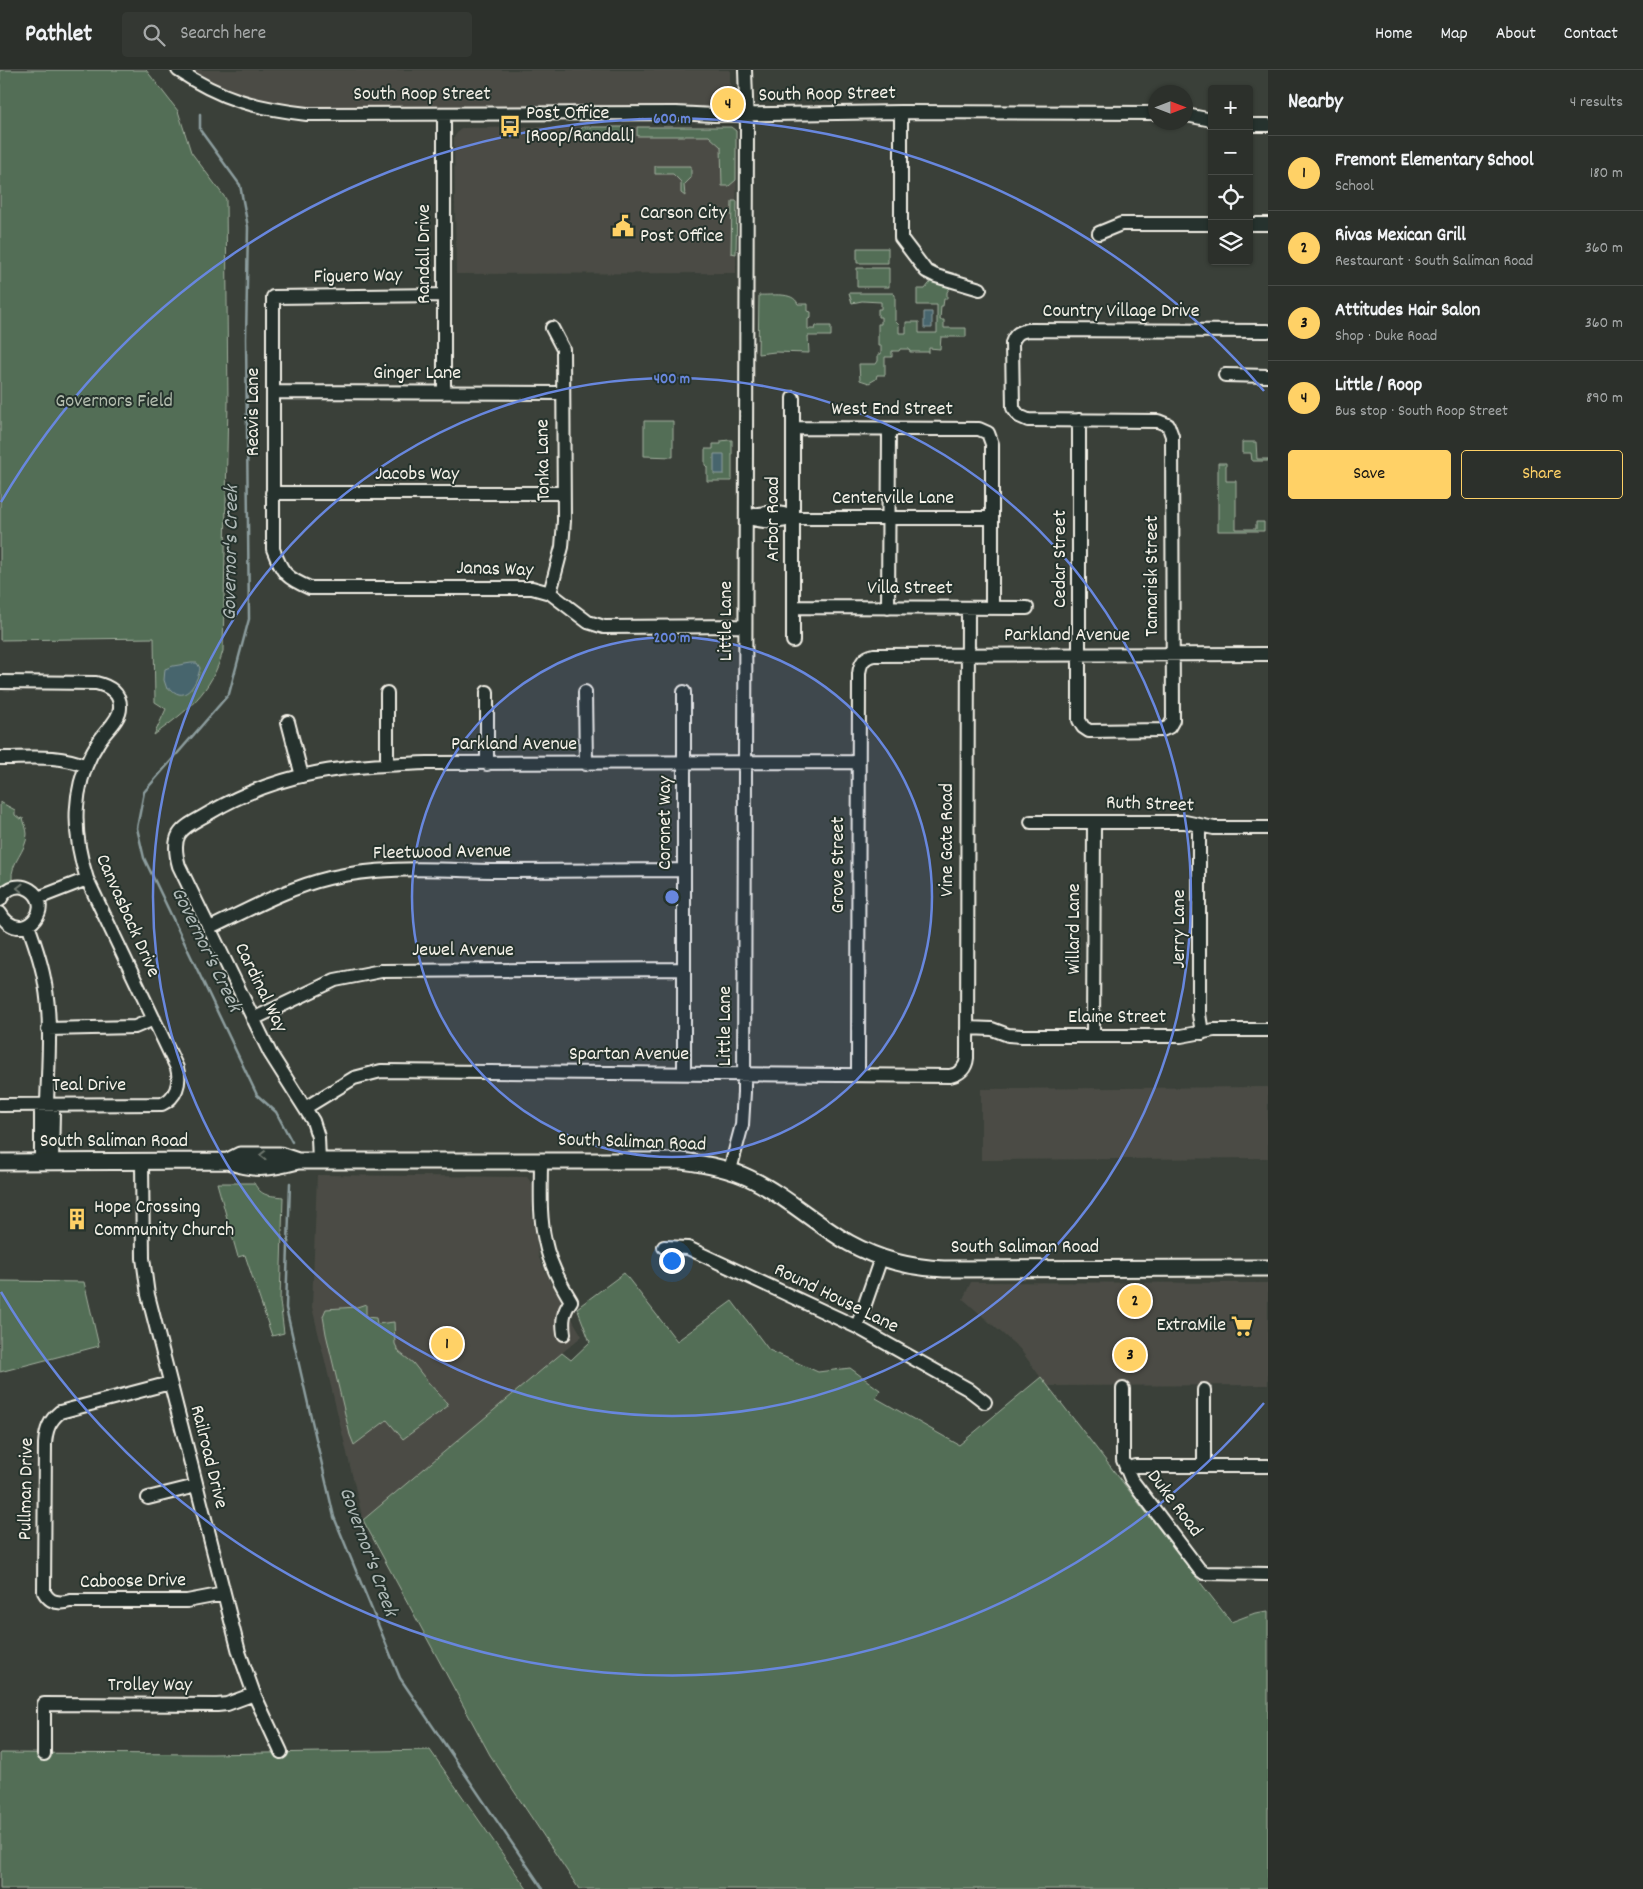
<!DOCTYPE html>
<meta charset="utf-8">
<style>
body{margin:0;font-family:Dekko,sans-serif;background:#343833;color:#f1f3f6}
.controls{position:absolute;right:15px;top:15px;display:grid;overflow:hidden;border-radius:5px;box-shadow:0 1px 4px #0004}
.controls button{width:45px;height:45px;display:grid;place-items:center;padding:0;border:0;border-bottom:1px solid #484b47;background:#2c302b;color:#f1f3f6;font:25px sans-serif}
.compass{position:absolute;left:1148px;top:15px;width:45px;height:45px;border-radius:50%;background:#2c302b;box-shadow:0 1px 4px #0004;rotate:90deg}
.you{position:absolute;left:671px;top:1190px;width:18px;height:18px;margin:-12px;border:4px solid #fff;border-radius:50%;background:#1a73e8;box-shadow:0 0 0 8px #1a73e833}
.badge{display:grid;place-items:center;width:32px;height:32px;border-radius:50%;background:#ffd166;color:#111;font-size:16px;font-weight:700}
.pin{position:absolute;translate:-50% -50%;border:2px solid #fff;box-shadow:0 1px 5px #0006}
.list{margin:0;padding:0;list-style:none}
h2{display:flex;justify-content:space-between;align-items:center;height:65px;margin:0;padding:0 20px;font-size:21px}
h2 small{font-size:16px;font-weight:400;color:#a6a9a9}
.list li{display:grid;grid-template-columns:32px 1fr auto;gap:15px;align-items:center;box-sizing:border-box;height:75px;padding:0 20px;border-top:1px solid #484b47}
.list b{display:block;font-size:19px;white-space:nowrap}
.list p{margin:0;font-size:16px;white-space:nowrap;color:#a6a9a9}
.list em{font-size:16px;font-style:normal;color:#a6a9a9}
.actions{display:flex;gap:10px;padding:15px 20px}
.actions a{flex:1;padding:11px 0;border:1px solid #ffd166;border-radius:5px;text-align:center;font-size:18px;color:#ffd166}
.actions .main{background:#ffd166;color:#111}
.icon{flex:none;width:28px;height:28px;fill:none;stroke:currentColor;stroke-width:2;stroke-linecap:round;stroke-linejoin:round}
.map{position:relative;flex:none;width:1268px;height:1819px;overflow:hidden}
header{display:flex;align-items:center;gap:30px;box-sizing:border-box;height:70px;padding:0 25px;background:#2c302b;border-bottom:1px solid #484b47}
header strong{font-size:24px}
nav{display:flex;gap:28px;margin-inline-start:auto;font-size:18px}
.search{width:350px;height:45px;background:#343833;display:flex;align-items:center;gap:12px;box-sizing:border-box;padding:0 18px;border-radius:5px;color:#a6a9a9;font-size:19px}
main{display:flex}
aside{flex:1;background:#2c302b}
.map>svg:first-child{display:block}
</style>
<header>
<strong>Pathlet</strong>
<div class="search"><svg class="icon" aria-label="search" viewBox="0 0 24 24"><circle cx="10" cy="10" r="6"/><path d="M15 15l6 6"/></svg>Search here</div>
<nav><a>Home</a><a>Map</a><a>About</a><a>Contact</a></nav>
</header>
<main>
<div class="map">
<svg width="1268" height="1819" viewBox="0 0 1268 1819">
<rect width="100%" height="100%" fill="#3a4039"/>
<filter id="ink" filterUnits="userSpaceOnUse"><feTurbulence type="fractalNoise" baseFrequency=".02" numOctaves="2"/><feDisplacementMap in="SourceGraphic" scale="10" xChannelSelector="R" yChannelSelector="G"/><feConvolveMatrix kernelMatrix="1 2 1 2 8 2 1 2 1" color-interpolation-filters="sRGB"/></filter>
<g filter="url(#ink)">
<path fill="#4b4c45" d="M181 0H730V31L747 45 311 44 255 36Z
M643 56 731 57 737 61 736 203 456 204 454 67 461 58Z
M1268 1017V1088L981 1090V1019Z
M317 1105 527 1107 532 1114V1145L539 1188 551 1213 582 1266 363 1450 312 1237Z
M971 1212 1268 1213V1315L1047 1316 1020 1279 963 1229Z"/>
<path fill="#526e56" stroke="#a3b09f" d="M0 0H146L178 41 191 82 226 129 228 333 223 581C211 623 188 640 154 665L166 639 155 632 154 568 0 570Z
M583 57H625V66H579V61Z
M637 57H731L736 61V110L729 116H722L721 77 709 66H637Z
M655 96H691V108L684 115 685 126 681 123V112L673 104H655Z
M732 131H737L736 184 731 183Z
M857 178H888V193H857Z
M857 198H889V217H857Z
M933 209 952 215 947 222V229H944L943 236H941L940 250H944V258H966V267H941L940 279 929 278V282H910L909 279H900L899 281H892V287H885V305H877L876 309 869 313 860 310 859 294H876L878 291V284H881V276H878V254H881V247H878V239H881V232L862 231 852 233 849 223H893L895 225V251L899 255V263H906V252H919V263H937V235H917V219H925Z
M759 225C771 226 793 221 798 234H808V241L811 242V248L808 249V259H815L816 256H831V266H808L809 283 775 282 758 284Z
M644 351H673V387L644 386Z
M729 370H732V411H707V397L705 395V379H713V374H721V371Z
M1242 372H1256L1257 389H1268V391H1252L1251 383H1242Z
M1218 393H1226V411H1236V459H1256V452H1264V461H1218Z
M0 732 15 740V745L20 749 23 748C24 753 27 759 27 764 27 781 10 792 12 810L0 818Z
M217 1113H254C262 1127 268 1125 283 1127L280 1231 284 1263 272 1266 245 1185 238 1187Z
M624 1203 677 1271 732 1231 769 1280 818 1302 850 1298 880 1320 876 1328 959 1375 1041 1307 1231 1552 1255 1543 1268 1541V1819H579L490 1685 363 1450 562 1283 571 1290 590 1272 577 1238Z
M0 1211 84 1212 99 1276 0 1302Z
M366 1234V1247L376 1248 377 1254 394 1252 395 1274 399 1282 413 1293 428 1312 447 1333 448 1336 403 1369 387 1350 354 1375 350 1365 326 1264 323 1246 326 1239 357 1237Z
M430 1680 527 1819H0V1683L212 1684Z"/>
<path fill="#47656d" stroke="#8c9d9e" d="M924 242H932V258H924Z
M714 384H724V404H714Z
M191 593H197L200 598C198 611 186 635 171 619H167L164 610 165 599 173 596Z"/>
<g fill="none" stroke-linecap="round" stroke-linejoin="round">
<path stroke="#8c9d9e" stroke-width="2.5" d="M200 44V60L240 115 248 157 246 269 249 549 229 624 144 722 137 758 144 788 257 1025 276 1042 292 1072
M290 1113 286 1238 334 1447 400 1608 543 1819"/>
<g stroke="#f4f1e8" stroke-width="16">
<path id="minor" d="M178 0C221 29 255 38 307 44L676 43 714 45 901 42 1156 43
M901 42V168L926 201 936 206 980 219
M444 44V323
M1186 45 1212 50
M1249 55H1268
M1249 154H1268
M1099 163 1121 154H1212
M444 225 273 227V479C282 503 286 508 310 518H532L550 523 588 552 604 557 745 556
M1225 305 1268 306
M273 322 562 323
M793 328V571
M1079 350V650L1083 657 1089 661 1162 660 1169 657 1173 650 1172 366 1168 355 1158 351 1028 350 1019 346 1013 338 1012 273C1015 264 1019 262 1028 260L1268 261
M793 358 979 359 988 363 992 374V538
M272 423H562
M746 447C762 452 777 454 793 448H992
M747 447C763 442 778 440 793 448
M550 523 562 477 564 451 563 279 552 258
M793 537 1027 538
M888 538 889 359
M0 612 96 613C109 616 121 623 120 638 120 650 104 662 98 673 71 714 72 763 87 809L177 998C181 1013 176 1028 162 1034L0 1035
M585 622 586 694
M684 622V1004
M387 623V694
M288 652 302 706
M0 688C29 688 59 684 86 696
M487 694V622
M1031 752H1185L1214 758H1268
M1199 755V944L1202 963
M38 828 87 809
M0 830C15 800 53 826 35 849 32 853 27 856 22 857 12 858 5 852 0 843
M28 855C35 874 42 894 45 914 52 952 48 996 47 1034L53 1042 52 1092
M210 858C248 840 287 818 329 808 388 794 450 801 510 801 568 801 626 800 684 800
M253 949 335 910 381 901 684 899
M967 958 992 959 1008 965 1022 966H1181L1214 960H1268
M48 959 135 957 154 949
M1093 966 1094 752
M858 1005 859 604C860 594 863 587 874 585L1268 584
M305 1038 354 1008 381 1001 950 1006C960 1004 966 998 967 988L968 538
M541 1090C541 1117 539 1145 545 1171 549 1192 560 1213 571 1231 563 1242 562 1251 564 1264
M319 1091 318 1067 313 1051 270 983 179 796C169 760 184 758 211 742 283 700 346 696 428 693L859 692
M41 1092V1041L47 1034
M142 1093 143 1188 148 1225 239 1582 254 1624 281 1682
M730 1100 742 1055 744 1022 747 57 745 0
M664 1177 688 1178 857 1257 968 1319 985 1332
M857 1257 881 1188
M170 1313 60 1342C49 1351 46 1360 45 1374L44 1522C50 1533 59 1534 70 1531H187L224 1524
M1123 1319V1390L1131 1409 1199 1499 1204 1503 1268 1504
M1204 1320V1396
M1126 1399 1135 1396H1268
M148 1428 196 1416
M44 1684V1634L217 1635 227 1634 254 1624"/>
</g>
<g stroke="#f4f1e8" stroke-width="19">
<path id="major" d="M228 1091 240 1085H280L298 1091
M0 1092 228 1091C255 1101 271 1098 298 1091H682C706 1094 728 1098 749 1108 785 1125 814 1153 849 1173 878 1189 911 1198 944 1199L1268 1198"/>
</g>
<use href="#minor" stroke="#26332d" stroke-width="12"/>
<use href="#major" stroke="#26332d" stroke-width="15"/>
</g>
<defs><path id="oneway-chevron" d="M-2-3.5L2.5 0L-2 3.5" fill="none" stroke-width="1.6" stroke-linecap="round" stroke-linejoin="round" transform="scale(1.25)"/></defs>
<g stroke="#6e766e">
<use href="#oneway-chevron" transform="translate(20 818) rotate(-179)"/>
<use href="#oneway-chevron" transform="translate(263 1085) rotate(-180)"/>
</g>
</g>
<circle cx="672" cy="827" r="260" fill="#6887de" fill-opacity=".12"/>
<g fill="none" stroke="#6887de" stroke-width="2.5">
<circle cx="672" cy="827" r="260"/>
<circle cx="672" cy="827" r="519"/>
<path d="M1264 1333A779 779 0 0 1 1 1222M1 432A779 779 0 0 1 1264 321"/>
</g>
<defs>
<g id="bus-bare" transform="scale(1.725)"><path d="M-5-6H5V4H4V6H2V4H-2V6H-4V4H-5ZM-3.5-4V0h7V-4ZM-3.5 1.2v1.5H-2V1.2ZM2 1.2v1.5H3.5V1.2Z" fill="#ffd166" stroke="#26332d" stroke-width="2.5" paint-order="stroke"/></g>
<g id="civic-bare" transform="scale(1.725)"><path d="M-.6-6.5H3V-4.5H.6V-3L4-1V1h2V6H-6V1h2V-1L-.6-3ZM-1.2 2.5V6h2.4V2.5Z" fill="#ffd166" stroke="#26332d" stroke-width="2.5" paint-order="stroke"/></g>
<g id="building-bare" transform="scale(1.725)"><path d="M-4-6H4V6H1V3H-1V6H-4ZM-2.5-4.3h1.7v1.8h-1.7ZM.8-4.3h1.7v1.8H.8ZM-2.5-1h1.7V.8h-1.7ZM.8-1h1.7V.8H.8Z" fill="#ffd166" stroke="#26332d" stroke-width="2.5" paint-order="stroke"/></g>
<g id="supermarket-bare" transform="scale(1.725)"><path d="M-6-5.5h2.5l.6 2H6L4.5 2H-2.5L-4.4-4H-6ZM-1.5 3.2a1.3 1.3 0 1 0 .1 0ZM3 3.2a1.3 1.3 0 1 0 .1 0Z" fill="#ffd166" stroke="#26332d" stroke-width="2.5" paint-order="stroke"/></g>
</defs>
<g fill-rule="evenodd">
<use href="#bus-bare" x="510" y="56"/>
<use href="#civic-bare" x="623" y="156"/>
<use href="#building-bare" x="77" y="1149"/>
<use href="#supermarket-bare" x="1242" y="1256"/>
</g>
<g text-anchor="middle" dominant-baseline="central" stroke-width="4" stroke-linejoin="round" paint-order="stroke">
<g font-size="20" fill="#f4f1e8" stroke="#26332d">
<text x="422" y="25">South Roop Street</text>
<text transform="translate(827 25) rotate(-1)">South Roop Street</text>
<text transform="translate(425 184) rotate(-90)">Randall Drive</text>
<text transform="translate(358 207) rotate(-1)">Figuero Way</text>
<text x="1121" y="242">Country Village Drive</text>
<text x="417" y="304">Ginger Lane</text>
<text x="892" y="340">West End Street</text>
<text transform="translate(254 342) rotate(-90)">Reavis Lane</text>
<text transform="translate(544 390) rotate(-91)">Tonka Lane</text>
<text x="417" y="405">Jacobs Way</text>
<text x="893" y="429">Centerville Lane</text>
<text transform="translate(774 449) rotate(-90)">Arbor Road</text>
<text transform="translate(1061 489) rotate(-90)">Cedar Street</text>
<text transform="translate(495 500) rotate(2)">Janas Way</text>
<text transform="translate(1153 506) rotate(-90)">Tamarisk Street</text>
<text x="910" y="519">Villa Street</text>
<text transform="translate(727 551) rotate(-90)">Little Lane</text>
<text x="1067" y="566">Parkland Avenue</text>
<text x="514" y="675">Parkland Avenue</text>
<text transform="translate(1150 735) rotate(2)">Ruth Street</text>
<text transform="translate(666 753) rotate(-90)">Coronet Way</text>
<text transform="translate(948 770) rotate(-90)">Vine Gate Road</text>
<text transform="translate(442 783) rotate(-1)">Fleetwood Avenue</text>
<text transform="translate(839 795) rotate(-90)">Grove Street</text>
<text transform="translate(127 846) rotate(66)">Canvasback Drive</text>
<text transform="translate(1075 859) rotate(-90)">Willard Lane</text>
<text transform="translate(1180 859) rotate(-90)">Jerry Lane</text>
<text x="463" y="881">Jewel Avenue</text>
<text transform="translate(260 918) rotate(64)">Cardinal Way</text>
<text x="1117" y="948">Elaine Street</text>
<text transform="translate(726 956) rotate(-90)">Little Lane</text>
<text x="629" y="985">Spartan Avenue</text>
<text x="89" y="1016">Teal Drive</text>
<text x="114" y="1072">South Saliman Road</text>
<text transform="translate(632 1073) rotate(2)">South Saliman Road</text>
<text x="1025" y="1178">South Saliman Road</text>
<text transform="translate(836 1229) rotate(26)">Round House Lane</text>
<text transform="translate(208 1387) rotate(76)">Railroad Drive</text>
<text transform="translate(27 1419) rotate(-89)">Pullman Drive</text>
<text transform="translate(1174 1434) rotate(53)">Duke Road</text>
<text transform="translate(133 1512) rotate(-1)">Caboose Drive</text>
<text x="150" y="1616">Trolley Way</text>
</g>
<g font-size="20" fill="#f4f1e8" stroke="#26332d" text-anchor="start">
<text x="526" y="44">Post Office<tspan x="526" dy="23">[Roop/Randall]</tspan></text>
<text x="640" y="144">Carson City<tspan x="640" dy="23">Post Office</tspan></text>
<text x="94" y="1138">Hope Crossing<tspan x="94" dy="23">Community Church</tspan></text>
<text x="1226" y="1256" text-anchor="end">ExtraMile</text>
</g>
<g font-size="20" fill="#b3bdae" stroke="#26332d">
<text x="114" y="332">Governors Field</text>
</g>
<g font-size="21" font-style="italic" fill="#afb9b7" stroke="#26332d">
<text transform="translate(232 483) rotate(-89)">Governor's Creek</text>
<text transform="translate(205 880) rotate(64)">Governor's Creek</text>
<text transform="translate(367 1482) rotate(70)">Governor's Creek</text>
</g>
</g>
<circle cx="672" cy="827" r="8" fill="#6887de" stroke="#26332d" stroke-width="2.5"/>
<g font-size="15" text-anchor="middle" font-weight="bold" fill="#6887de" stroke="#26332d" stroke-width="4" stroke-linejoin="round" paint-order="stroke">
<text x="672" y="53">600 m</text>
<text x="672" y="313">400 m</text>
<text x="672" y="572">200 m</text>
</g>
</svg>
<div class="controls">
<button>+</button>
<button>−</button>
<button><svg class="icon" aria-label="locate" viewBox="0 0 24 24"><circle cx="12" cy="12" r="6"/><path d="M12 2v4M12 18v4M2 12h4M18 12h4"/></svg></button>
<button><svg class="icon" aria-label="layers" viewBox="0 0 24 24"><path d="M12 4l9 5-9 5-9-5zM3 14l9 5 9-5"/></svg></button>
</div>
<svg class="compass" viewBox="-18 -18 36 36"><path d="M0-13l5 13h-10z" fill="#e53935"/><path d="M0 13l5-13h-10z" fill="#a6a9a9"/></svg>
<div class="you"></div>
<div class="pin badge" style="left:447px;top:1274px">1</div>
<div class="pin badge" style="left:1135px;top:1231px">2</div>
<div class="pin badge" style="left:1130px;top:1285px">3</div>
<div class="pin badge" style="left:728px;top:34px">4</div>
</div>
<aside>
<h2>Nearby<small>4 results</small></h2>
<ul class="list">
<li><span class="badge">1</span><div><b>Fremont Elementary School</b><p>School</p></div><em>180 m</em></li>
<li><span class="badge">2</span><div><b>Rivas Mexican Grill</b><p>Restaurant · South Saliman Road</p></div><em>360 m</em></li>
<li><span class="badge">3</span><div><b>Attitudes Hair Salon</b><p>Shop · Duke Road</p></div><em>360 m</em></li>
<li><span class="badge">4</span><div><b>Little / Roop</b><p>Bus stop · South Roop Street</p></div><em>890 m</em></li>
</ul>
<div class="actions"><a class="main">Save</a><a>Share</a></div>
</aside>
</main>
